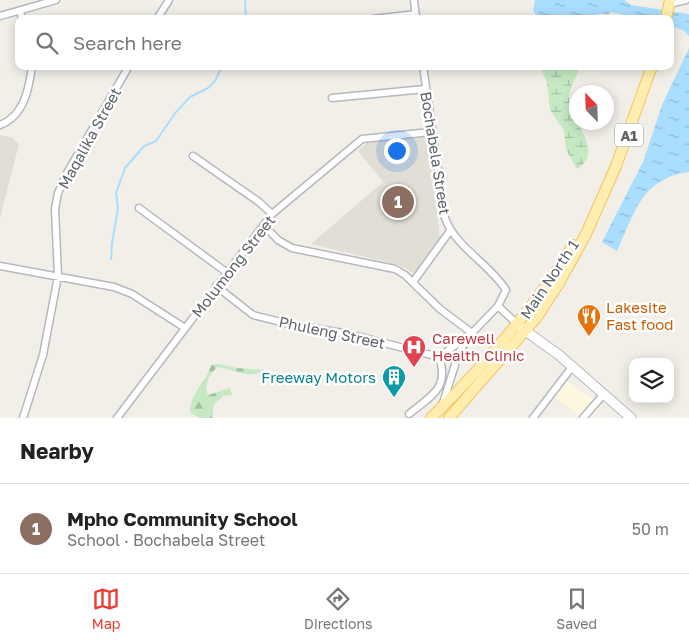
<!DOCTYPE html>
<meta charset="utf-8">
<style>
body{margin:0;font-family:"Golos Text",sans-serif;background:#f2f2f2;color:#222}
.controls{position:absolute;right:15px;bottom:15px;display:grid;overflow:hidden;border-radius:10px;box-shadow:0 2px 12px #0003}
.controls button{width:45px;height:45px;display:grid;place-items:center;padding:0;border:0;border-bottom:1px solid #e0e0e0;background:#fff;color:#222;font:25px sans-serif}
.compass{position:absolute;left:569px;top:85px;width:45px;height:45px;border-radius:50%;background:#fff;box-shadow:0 2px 12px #0003;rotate:337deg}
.you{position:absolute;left:396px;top:150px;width:18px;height:18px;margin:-12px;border:4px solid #fff;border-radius:50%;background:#1a73e8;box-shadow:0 0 0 8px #1a73e833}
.badge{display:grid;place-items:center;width:32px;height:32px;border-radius:50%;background:#ee3731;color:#fff;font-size:16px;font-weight:700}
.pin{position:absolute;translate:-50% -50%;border:2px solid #fff;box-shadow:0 1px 5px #0006}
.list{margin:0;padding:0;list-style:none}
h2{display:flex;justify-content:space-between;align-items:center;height:65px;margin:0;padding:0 20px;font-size:21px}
h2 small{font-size:16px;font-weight:400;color:#767676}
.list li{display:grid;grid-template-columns:32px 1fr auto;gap:15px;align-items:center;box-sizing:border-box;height:90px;padding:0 20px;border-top:1px solid #e0e0e0}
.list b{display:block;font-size:19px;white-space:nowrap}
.list p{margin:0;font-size:16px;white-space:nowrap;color:#767676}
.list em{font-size:16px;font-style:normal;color:#767676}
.icon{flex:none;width:28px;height:28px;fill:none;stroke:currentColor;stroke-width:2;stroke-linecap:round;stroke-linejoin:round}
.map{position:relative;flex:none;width:689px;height:418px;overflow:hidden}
.search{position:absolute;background:#fff;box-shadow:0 2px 12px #0003;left:15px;right:15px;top:15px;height:55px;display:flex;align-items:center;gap:12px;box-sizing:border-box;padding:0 18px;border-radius:10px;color:#767676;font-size:19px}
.sheet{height:155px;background:#fff}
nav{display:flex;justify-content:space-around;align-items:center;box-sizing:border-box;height:70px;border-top:1px solid #e0e0e0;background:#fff;font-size:14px;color:#767676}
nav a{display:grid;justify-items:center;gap:2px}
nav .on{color:#ee3731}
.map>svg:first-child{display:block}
</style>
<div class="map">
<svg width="689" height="418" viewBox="0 0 689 418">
<defs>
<pattern id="forest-firs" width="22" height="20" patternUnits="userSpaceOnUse" patternTransform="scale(1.25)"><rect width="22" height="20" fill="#c6e9c4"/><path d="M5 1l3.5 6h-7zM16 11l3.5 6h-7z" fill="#a4c0a3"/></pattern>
<pattern id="wetland-marsh" width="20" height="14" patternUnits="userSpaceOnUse" patternTransform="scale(1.25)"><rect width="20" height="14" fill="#c6e9c4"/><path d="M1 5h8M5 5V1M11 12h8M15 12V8" fill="none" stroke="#a4c0a3"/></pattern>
<pattern id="water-ripples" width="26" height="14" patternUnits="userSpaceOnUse" patternTransform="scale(1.25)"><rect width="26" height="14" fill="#aadeff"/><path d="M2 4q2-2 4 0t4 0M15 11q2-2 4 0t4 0" fill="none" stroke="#8eb8d2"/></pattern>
</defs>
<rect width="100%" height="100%" fill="#f1efe8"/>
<path fill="#fff6df" d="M560 376 602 405 591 418H581L549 392Z"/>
<path fill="#e1ded6" d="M0 135 13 138 19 144 0 218Z
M428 137 440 238 418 270 413 273 399 265 311 244 383 182 358 151 368 142Z"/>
<path fill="url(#forest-firs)" d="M218 364 237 368 264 370C251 380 232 369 217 367 210 376 203 384 208 395L230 388 232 395 224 396 214 404 212 418H200L190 412C191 390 206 384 211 365Z"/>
<path fill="url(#wetland-marsh)" d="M540 66 552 68 580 66C577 78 568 88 569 99 570 123 607 151 577 169L566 150 564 131 550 110 547 83Z"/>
<path fill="url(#water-ripples)" d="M535 0H624L631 5 689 14V36L683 30 670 26V19H645L611 12 609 14H597L589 19H538L533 10Z
M689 48V172C642 178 634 213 617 251L602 242 643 162 662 105Z"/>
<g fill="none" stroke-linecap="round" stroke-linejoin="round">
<path stroke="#aadeff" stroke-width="2" d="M245 0 246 19
M111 259 112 243 118 208 116 193 125 168 144 146 156 141 176 112 190 97 208 88 215 81 222 66"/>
<g stroke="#b5b8bc" stroke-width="9">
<path id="minor" d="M414 0 416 19
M669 4 686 0
M20 11 22 19
M0 16 56 0
M157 19 169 0
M373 19 416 14
M423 66 445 218C456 248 489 263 506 290L498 306 518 325
M332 98 425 89
M0 125C24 116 29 89 32 66
M193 156 259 202 272 214
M139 208 226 272
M264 225 278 240 292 248 395 269 405 275 440 309 472 333
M0 266 114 287 132 294 185 328
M413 282 450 231
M216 286 253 315 289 324 349 334 439 357 472 333 498 306
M443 403 459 352 470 336
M409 414C431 396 450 388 439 357
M23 418 43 355 58 276 55 209 58 193 67 173 129 66
M117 418 272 214 362 139 431 132
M533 418 572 367
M583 418 604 394"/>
</g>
<g stroke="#b6babf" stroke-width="11">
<path id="secondary" d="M520 327 559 355 631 418"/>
</g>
<g stroke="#f5c35d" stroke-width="12">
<path id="primary" d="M666 19 670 0
M431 418C485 365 533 310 573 245
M449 418 537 317 559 283 586 234 616 166 652 66"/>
</g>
<use href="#minor" stroke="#fff" stroke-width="6"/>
<use href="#secondary" stroke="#fff" stroke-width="9"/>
<use href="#primary" stroke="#ffeeaf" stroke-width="10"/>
</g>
<defs>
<g id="restaurant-pin" transform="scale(1.25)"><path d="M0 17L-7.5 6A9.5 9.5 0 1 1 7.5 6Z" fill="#e8710a" stroke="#fff"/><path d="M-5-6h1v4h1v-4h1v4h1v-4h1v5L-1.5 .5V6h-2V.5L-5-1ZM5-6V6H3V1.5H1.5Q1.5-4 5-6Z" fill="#fff"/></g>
<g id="hospital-pin" transform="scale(1.25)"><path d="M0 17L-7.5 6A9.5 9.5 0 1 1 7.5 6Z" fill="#e0444e" stroke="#fff"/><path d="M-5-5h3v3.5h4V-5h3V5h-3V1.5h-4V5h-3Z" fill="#fff"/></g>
<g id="building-pin" transform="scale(1.25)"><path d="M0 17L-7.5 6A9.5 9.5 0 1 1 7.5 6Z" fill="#0f9aa8" stroke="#fff"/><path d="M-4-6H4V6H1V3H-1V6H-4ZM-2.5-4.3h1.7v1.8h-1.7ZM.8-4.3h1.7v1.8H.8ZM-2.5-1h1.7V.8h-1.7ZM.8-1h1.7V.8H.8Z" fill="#fff"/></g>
</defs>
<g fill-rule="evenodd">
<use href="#restaurant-pin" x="589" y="316"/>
<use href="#hospital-pin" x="414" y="347"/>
<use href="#building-pin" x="394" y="377"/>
</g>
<g text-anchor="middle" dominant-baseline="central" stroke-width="5" stroke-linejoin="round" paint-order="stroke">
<rect fill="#fff" stroke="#8f9295" stroke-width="1" x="615" y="123.5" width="28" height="23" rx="4"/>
<g font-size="14" font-weight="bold" fill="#5f6368">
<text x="629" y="135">A1</text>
</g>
<g font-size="15" fill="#5f6368" stroke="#fff">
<text transform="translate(89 138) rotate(-61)">Maqalika Street</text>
<text transform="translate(436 153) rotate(81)">Bochabela Street</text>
<text transform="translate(233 266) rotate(-52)">Molumong Street</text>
<text transform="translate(549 279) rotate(-56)">Main North 1</text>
<text transform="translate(332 332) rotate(12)">Phuleng Street</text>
</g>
<g font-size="15" fill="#c56008" stroke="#fff" text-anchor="start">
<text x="606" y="307">Lakesite<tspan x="606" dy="17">Fast food</tspan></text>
</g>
<g font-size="15" fill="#be3a42" stroke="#fff" text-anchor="start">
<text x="432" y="338">Carewell<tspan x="432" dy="17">Health Clinic</tspan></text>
</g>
<g font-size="15" fill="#0d838f" stroke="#fff" text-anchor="end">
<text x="376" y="377">Freeway Motors</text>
</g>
</g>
</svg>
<div class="controls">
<button><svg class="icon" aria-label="layers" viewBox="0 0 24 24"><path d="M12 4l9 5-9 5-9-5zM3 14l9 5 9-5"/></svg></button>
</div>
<svg class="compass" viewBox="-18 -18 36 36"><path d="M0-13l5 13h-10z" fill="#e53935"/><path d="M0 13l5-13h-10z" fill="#767676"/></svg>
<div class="you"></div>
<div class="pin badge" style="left:398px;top:202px;background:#8d6e63">1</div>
<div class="search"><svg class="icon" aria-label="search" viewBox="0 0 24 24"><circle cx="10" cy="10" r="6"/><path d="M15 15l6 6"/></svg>Search here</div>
</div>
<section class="sheet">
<h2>Nearby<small></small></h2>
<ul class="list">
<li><span class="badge" style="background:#8d6e63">1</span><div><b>Mpho Community School</b><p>School · Bochabela Street</p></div><em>50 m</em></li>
</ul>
</section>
<nav>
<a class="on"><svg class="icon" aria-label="map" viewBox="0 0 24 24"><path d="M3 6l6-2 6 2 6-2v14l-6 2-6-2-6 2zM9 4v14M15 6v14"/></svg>Map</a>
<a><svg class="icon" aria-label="directions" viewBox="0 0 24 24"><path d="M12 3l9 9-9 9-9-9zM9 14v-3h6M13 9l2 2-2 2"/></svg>Directions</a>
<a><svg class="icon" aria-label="saved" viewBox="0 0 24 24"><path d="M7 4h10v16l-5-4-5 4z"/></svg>Saved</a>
</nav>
